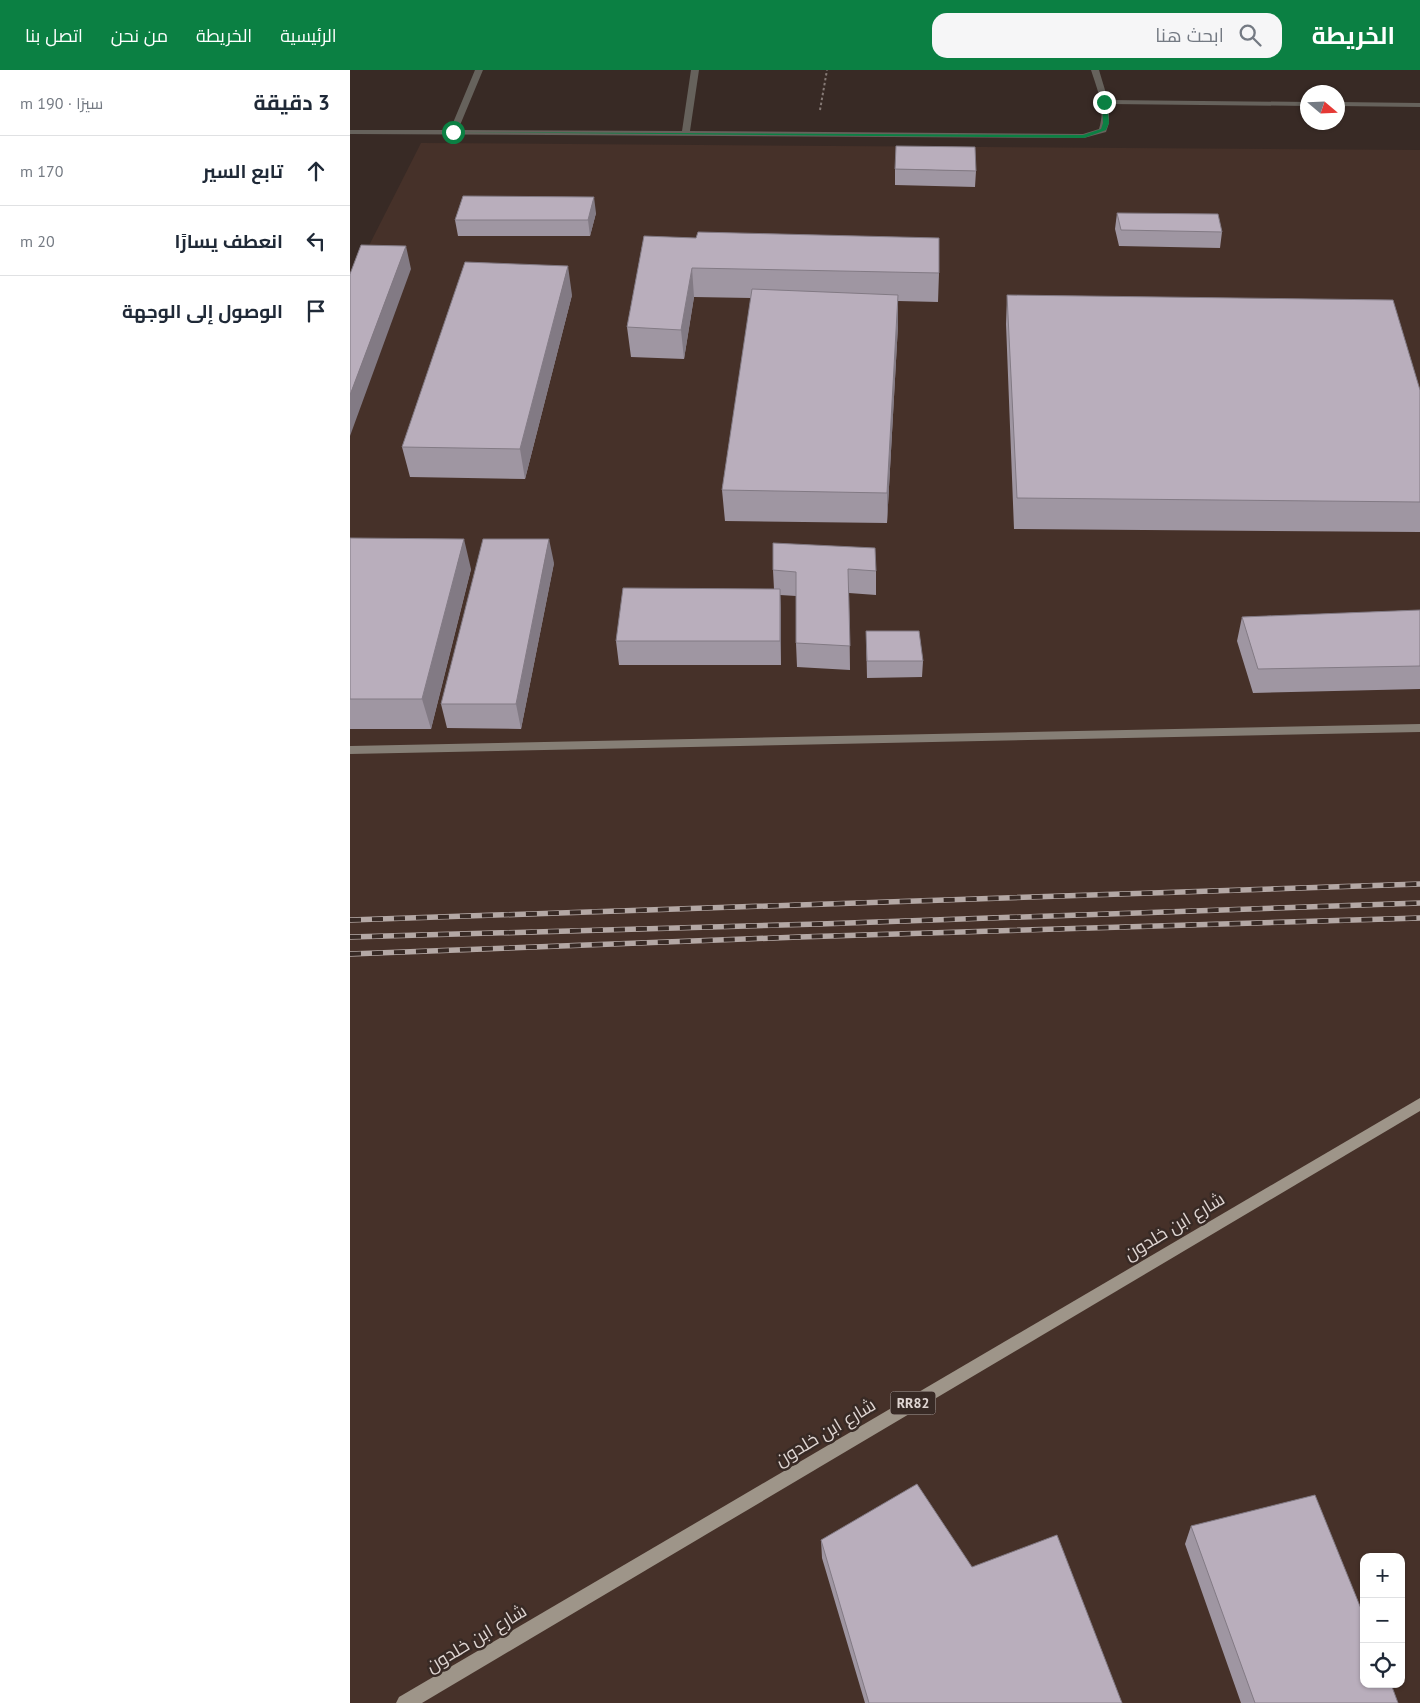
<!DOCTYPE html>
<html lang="ar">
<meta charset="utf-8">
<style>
body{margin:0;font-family:"PT Sans",Cairo,sans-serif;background:#f6f6f7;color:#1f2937;direction:rtl}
.controls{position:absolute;right:15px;bottom:15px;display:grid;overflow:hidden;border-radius:10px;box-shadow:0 1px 4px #0004}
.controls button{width:45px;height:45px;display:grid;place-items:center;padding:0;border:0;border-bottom:1px solid #e0e1e3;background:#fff;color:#1f2937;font:25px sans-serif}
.compass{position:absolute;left:950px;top:15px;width:45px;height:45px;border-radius:50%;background:#fff;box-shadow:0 1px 4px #0004;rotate:109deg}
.stop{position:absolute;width:15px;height:15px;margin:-11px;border:4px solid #0b8043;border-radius:50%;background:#fff}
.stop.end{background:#0b8043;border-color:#fff;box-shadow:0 1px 5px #0008}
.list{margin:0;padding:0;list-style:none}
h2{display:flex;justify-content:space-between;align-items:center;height:65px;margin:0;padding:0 20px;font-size:21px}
h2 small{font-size:16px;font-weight:400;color:#747a83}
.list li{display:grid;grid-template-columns:32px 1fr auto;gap:15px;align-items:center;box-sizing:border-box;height:70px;padding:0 20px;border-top:1px solid #e0e1e3}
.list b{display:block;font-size:19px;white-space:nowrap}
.list em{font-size:16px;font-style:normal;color:#747a83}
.icon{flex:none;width:28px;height:28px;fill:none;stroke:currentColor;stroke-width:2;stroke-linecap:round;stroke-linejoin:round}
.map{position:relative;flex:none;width:1070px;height:1633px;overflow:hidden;direction:ltr}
header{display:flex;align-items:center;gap:30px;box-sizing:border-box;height:70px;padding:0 25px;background:#0b8043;color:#fff}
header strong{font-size:24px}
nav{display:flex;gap:28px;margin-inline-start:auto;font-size:18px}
.search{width:350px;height:45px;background:#f6f6f7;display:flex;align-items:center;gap:12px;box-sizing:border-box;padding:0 18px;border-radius:15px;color:#747a83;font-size:19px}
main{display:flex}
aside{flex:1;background:#fff}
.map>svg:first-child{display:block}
</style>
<header>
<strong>الخريطة</strong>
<div class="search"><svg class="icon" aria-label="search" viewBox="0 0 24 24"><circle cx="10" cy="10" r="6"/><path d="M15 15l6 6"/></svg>ابحث هنا</div>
<nav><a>الرئيسية</a><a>الخريطة</a><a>من نحن</a><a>اتصل بنا</a></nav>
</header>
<main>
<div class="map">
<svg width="1070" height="1633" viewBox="0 0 1070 1633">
<rect width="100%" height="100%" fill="#382a25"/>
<path fill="#463129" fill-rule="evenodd" d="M71 73 1070 80V1633H0V213ZM1014 1487H1051V1614H1014Z"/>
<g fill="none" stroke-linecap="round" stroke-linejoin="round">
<path stroke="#867a76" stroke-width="2" stroke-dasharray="2.5 2.5" stroke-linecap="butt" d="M470 40 477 0"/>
<path fill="#66625c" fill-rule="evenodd" d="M125 0H133L108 60 332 61 341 0H349L340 61 733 64 749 59C756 38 747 19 741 0H749L758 30 958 32V36L759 34V53L756 62 734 68 0 64V60H100Z
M988 32 1070 33V37L988 36Z"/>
<path fill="#867f76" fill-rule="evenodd" d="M1070 654V662L0 684V676Z"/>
<path fill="#9e9589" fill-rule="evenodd" d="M1070 1028V1041L72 1633H46L49 1627Z"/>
<g stroke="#b4a8a5" stroke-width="5.5">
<path id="rail" d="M0 850 1070 814
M0 867 470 854 1070 833
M0 884 449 867 1070 848"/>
</g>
<use href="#rail" stroke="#382a25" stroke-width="4" stroke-dasharray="11" stroke-linecap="butt"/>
</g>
<path fill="#9f96a2" d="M545 99 626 101 625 117 545 115Z
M246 143 240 166H108L105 150Z
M767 143 872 162 870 178 769 176 765 159Z
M294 166 589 203 588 232 548 231V255L537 453 375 451 372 420 401 228 344 227 334 289 281 287 277 257Z
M222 225 175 409 60 407 52 377Z
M657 225 1070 320V462L664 459 656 254Z
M0 468 121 499 81 659H0Z
M423 473 526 501V525L499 523 500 600 447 597 446 573V526L430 525 431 543V595H269L266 571 424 519 423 500Z
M204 493 171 659 97 658 91 634Z
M1070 540V619L903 623 887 571 892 547Z
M516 561 573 591 572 607 517 608Z
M841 1456 1048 1633H891L835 1474Z
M471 1470 622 1497 772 1633H515L472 1488Z"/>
<path fill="#827a84" d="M244 127 246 143 240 166 238 150Z
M56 176 61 199 0 366V325Z
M218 196 222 225 175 409 170 379Z
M342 198 344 227 334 289 331 260Z
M548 225V255L537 453V423Z
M114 469 121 499 81 659 72 629Z
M199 469 204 493 171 659 166 634Z
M430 519 431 543V595L430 571Z"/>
<path fill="#b9aebc" stroke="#827a84" d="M546 76 625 77 626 101 545 99Z
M113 126 244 127 238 150H105Z
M767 143 868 144 872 162 771 160Z
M348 162 589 168V203L342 198 331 260 277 257 294 166 346 168Z
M11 175 56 176 0 325V204Z
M115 192 218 196 170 379 52 377Z
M402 219 548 225 537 423 372 420Z
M657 225 1043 230 1070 320V432L667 428Z
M0 468 114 469 72 629H0Z
M133 469H199L166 634H91Z
M423 473 525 478 526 501 498 499 500 576 446 573V502L423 500Z
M273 518 430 519V571H266Z
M1070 540V596L908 599 892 547Z
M516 561H569L573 591H517Z
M567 1414 622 1497 707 1465 772 1633H519L471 1470Z
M965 1425 1014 1546V1614H1041L1048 1633H905L841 1456Z"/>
<path fill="#0b8043" d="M754 30 757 32 759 53 756 60 734 68 101 62 733 65 751 59 753 53 752 32Z"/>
<g text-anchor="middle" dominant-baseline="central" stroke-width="5" stroke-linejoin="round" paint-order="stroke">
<rect fill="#382a25" stroke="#aea29f" stroke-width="1" x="540.5" y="1321.5" width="45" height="23" rx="4"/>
<g font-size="14" font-weight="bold" fill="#e0d6d3">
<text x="563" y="1333">RR82</text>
</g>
<g font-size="18" fill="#e0d6d3" stroke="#382a25">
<text transform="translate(824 1156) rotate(-31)">شارع ابن خلدون</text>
<text transform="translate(475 1362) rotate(-31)">شارع ابن خلدون</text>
<text transform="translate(126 1568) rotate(-31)">شارع ابن خلدون</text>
</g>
</g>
</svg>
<div class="controls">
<button>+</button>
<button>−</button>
<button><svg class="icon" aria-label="locate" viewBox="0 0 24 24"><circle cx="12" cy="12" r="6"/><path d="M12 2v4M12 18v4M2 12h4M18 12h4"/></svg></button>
</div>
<svg class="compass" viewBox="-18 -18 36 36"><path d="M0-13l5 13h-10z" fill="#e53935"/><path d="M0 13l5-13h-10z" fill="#747a83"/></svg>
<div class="stop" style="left:103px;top:62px"></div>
<div class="stop end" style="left:754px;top:32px"></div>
</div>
<aside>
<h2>3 دقيقة<small>سيرًا · 190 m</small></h2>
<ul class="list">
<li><svg class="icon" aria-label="ahead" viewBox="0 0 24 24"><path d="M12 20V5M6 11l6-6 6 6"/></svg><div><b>تابع السير</b></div><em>170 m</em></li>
<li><svg class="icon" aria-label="left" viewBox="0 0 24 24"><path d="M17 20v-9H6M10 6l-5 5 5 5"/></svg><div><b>انعطف يسارًا</b></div><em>20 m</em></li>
<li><svg class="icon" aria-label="arrive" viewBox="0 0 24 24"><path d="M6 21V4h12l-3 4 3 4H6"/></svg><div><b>الوصول إلى الوجهة</b></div></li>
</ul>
</aside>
</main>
